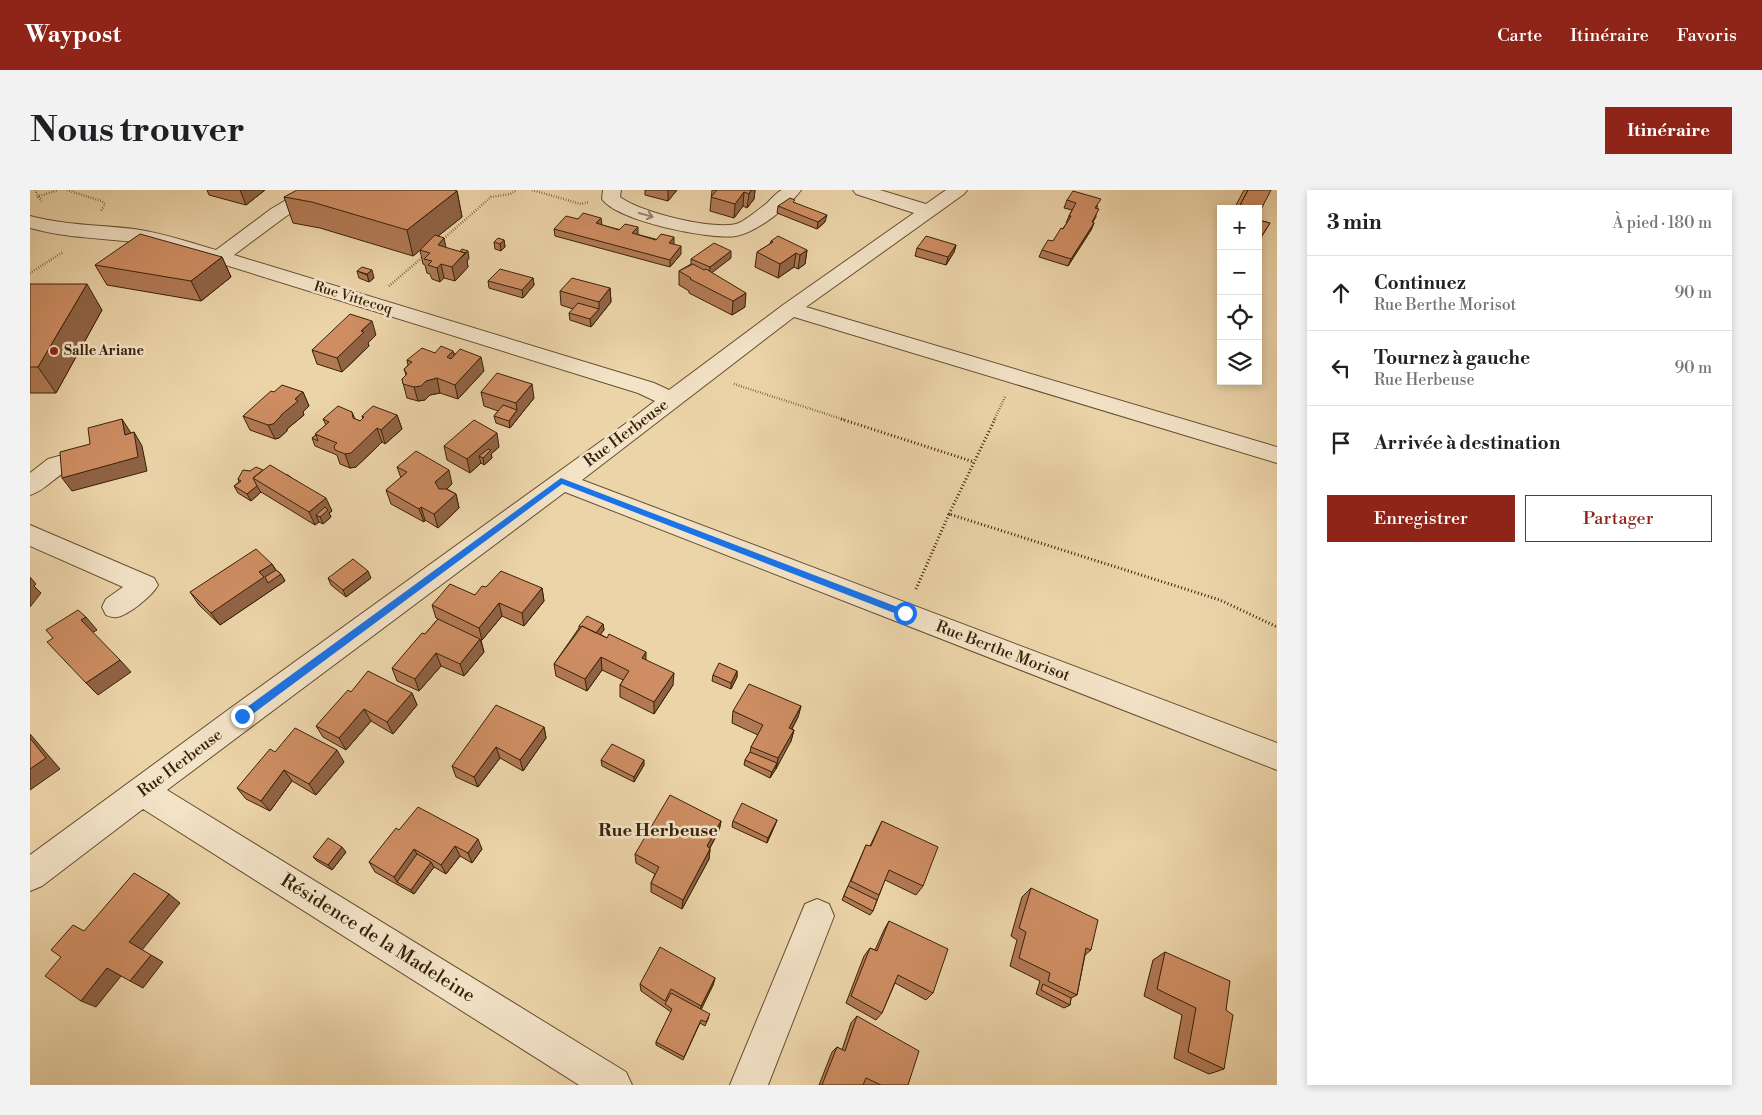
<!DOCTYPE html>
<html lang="fr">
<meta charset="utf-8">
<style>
body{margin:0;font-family:"Libre Bodoni",serif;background:#f2f2f2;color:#202124}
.controls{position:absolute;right:15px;top:15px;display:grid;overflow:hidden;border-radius:0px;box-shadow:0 2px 8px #0003}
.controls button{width:45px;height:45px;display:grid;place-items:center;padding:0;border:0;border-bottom:1px solid #e0e0e0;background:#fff;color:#202124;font:25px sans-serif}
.stop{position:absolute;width:15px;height:15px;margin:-11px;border:4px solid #1a73e8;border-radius:50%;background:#fff}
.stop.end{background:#1a73e8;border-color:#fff;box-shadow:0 1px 5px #0008}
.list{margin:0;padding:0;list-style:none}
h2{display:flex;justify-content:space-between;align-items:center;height:65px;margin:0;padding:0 20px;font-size:21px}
h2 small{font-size:16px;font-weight:400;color:#757577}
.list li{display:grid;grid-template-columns:32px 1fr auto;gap:15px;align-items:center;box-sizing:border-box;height:75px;padding:0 20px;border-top:1px solid #e0e0e0}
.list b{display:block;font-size:19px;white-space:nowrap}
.list p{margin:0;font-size:16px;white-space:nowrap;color:#757577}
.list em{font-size:16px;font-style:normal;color:#757577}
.actions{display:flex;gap:10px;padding:15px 20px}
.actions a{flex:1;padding:11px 0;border:1px solid #8f2418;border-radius:0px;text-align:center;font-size:18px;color:#8f2418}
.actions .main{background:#8f2418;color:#fff}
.icon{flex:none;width:28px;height:28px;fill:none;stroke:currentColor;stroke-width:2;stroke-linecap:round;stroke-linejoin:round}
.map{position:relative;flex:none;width:1247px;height:895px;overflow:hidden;border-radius:0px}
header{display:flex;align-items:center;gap:30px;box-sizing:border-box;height:70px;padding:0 25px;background:#8f2418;color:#fff}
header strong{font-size:24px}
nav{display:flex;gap:28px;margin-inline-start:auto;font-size:18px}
.intro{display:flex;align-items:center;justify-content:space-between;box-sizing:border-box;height:120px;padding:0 30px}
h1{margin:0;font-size:35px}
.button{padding:12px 22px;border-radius:0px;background:#8f2418;color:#fff;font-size:18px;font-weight:700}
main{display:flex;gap:30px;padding:0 30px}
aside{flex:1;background:#fff;border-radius:0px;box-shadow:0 2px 8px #0003}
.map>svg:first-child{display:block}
</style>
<header>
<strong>Waypost</strong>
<nav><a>Carte</a><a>Itinéraire</a><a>Favoris</a></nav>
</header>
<div class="intro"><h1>Nous trouver</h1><a class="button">Itinéraire</a></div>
<main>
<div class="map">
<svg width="1247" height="895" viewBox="0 0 1247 895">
<rect width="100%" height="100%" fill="#ecd4a9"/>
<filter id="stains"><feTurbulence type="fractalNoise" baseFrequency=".004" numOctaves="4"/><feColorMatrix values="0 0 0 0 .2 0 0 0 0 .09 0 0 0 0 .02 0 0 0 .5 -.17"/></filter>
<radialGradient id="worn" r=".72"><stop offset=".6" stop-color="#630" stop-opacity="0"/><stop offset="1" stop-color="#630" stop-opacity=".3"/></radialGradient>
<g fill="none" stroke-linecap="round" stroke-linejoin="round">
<g stroke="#654e30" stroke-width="2">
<path id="minor" d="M273 0H294L291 4 255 27 204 65 624 193 639 200 753 115 884 23 826 4 823 0H850L896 14 916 0H937L934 4 776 117 1247 257V273L764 127 552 290 1247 553V580L535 302 137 600 596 882 602 895H549L113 619 12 696 0 701V665L202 517 595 234 625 211 608 203 134 56C89 48 43 50 0 38V26C34 35 69 35 104 39 132 43 159 52 186 60L241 19Z
M573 0H591L590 7C609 22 687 42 709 33 719 28 728 20 737 13 741 9 747 2 752 0 757 0 765 0 771 0 759 17 727 42 706 46 680 50 587 31 572 9Z
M36 264 44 266 48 272 44 278C27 283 17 300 0 305V283L18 269Z
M0 335 124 388 128 395C123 405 99 425 87 427 83 428 79 426 76 425L72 417 76 409 93 397 0 356Z
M787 709 799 714 804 726 738 895H700L775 714Z"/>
</g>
<path stroke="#382108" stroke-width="2.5" stroke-dasharray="0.5 2" stroke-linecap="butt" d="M5 0 12 12
M37 0 71 11 75 14 71 21
M502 0 551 14 559 12
M7 7 28 0
M412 50 461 7 480 4 487 0
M0 83 33 62
M359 96 394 66
M704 194 815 230
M964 230 975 207"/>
<path stroke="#382108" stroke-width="3" stroke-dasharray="1 2.5" stroke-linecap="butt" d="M811 229 944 272
M919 324 965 229
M886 399 919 324 1190 410 1247 437"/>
<use href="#minor" fill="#f3e3c7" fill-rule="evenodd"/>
</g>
<path fill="#b17954" stroke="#382108" d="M177 0H235L216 15 179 5Z
M615 0H647L638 11 615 5Z
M682 0H725L724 9 717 18 713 16 704 28 680 21Z
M427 1 432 27 408 46 416 58 439 68 437 71 438 77 425 91 414 88 410 92 402 89 400 84 397 83 395 75 393 74 390 60 383 66 290 38 263 33 254 7Z
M1037 10 1068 16 1066 19V27L1063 32 1064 33 1061 40 1038 76 1009 67 1012 60 1023 51 1037 33H1036L1039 26 1042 20 1034 18Z
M765 13 795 32 787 39 747 23 748 16Z
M1228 30 1240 33 1229 51H1228Z
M572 35 644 54 651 64 640 77 525 46 524 39Z
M474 50 475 57 471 61 465 59 464 52Z
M741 51 777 60 775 74 768 79 764 77 748 88 725 77 727 62 740 54Z
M926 55 924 62 916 75 885 66 887 58Z
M192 67 201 87 171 111 77 95 65 75Z
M701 68 682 82 715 117 702 125 659 103V101L649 95V81L661 74V69Z
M327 81 344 88 339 92 329 88Z
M503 88 504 95 493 108 459 98 458 91Z
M0 94 72 120 26 203H0Z
M580 98 581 112 561 137 540 130 539 123 543 119 531 115 530 101Z
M346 145 338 153 339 156 312 182 287 174 282 160Z
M405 163H424L454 181 428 209 410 203 400 205 395 210 388 211 377 208 372 189 376 185 374 179 378 175 377 170Z
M244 202H273L279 216 273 222 274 225 257 239V241L249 248 245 249 220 240 213 226Z
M451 202 504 208 480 238 466 233 464 226 468 221 454 216Z
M322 222 325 229 330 231 333 229 332 226 367 225 372 239 355 254 352 252 326 277 320 278 310 274 307 265 285 256 282 248 286 245 285 244 296 235 293 229Z
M414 256 469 257 461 264 462 268 454 275 451 273 440 283 417 270Z
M367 277 422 294 417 299 426 304 429 318 408 338 395 330 394 332 361 314 356 300 371 288Z
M220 281 258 285 302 321 299 323 301 327 293 334 289 332 285 335 231 302 221 311 208 303 204 296 209 292 208 289Z
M242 374 246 380 251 384 255 391 190 435 169 415 160 402Z
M298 388H341L316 407 301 395Z
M456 397 512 398 514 411 494 436 472 426 452 450H451L454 462 434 486 411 476 389 501 367 491 362 478 395 444 408 429 406 428 402 415 445 405Z
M573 434 574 440 570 444 616 470 643 495 624 524 590 507V495L593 490 572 480 557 501 526 486 524 474 549 438V436Z
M707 481V487L701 499 682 491 683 485Z
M321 502 382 503 387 515 363 544 341 531 316 560 293 547 286 536Z
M771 516 768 527 762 539 764 540 761 551 740 588 714 575 715 570 720 562 721 557 728 545 702 533 703 521Z
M514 537 516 548 493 581 470 568 448 597 426 587 422 576Z
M245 562 314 572 286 605 262 591 240 621 216 609 207 598Z
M571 570 614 575 604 592 572 576Z
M747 630 745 635 737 653 702 637 703 631Z
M691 631 689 641 680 658 679 669 652 719 621 702V693L625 684 606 673 605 664Z
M852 631 893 696 886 705 855 690 843 721 840 725 812 710 836 655 840 656Z
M369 640 452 659 442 673 430 666 416 684 404 677 384 704 345 682 339 672Z
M316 662 302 680 287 671 283 667Z
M1001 698 1061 760 1055 765 1047 805 1041 808 1040 815 1034 818 1006 804 1010 791 980 776 987 750 981 746 992 707Z
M859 731 903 803 896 810 865 793 852 823 846 830 816 813 834 766 840 758 845 760 854 740Z
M1135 762 1196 820 1194 879 1179 884 1144 868 1152 825 1114 806 1123 770Z
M685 788 683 795 671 819 679 827 675 836 670 833 653 870 626 855V852L641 822 611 801 610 794Z
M827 826 878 895H789L802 862 807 857 812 860 821 833Z"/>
<path fill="#906345" stroke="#382108" d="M210 0H235L216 15Z
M638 0H647L638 11Z
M721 0H725L724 9 717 18 719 4Z
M427 1 432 27 383 66 377 40Z
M714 2 713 16 704 28 705 14Z
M797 25 795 32 787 39 788 32Z
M571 28 572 35 566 41V33Z
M1064 33 1061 40 1038 76 1041 69Z
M608 37V44L602 50V43Z
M644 47V54L639 60V53Z
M414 48 417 62 408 55Z
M474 50 475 57 471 61 470 54Z
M926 55 924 62 916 75 918 67Z
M651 56V64L640 77V70Z
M777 60 775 74 768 79 770 65Z
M438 61 439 68 437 71 438 77 425 91 422 77Z
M701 61V68L679 85 680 77Z
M766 63 764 77 748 88 750 74Z
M192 67 201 87 171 111 161 91Z
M411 74 414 88 410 92 407 78Z
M342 80 344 88 339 92 337 84Z
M503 88 504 95 493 108 492 100Z
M57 94 72 120 26 203 8 177Z
M580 98 581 112 561 137 560 129 569 119V112Z
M716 103 715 117 702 125 703 111Z
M342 131 346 145 338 153 339 156 312 182 307 168 331 141Z
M423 161 426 172 417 167Z
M451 167 454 181 428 209 425 195Z
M407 188 410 203 400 205 395 210 388 211 384 197 396 191Z
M502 194 504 208 480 238 479 231 487 220 486 213Z
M273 202 279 216 273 222 274 225 257 239V241L249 248 245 249 238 235 251 225 265 209Z
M367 225 372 239 355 254 351 240Z
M92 229 101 243 95 245Z
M347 238 352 252 326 277 320 278 315 264Z
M104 242 112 256 117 281 42 301 32 288Z
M467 243 469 257 461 264 462 268 454 275 453 268 449 266 451 273 440 283 437 269Z
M419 280 422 294 409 306 405 292Z
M227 296 230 301 231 302 221 311 217 304Z
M426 304 429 318 408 338 404 324Z
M296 308 302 321 299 323 301 327 293 334 290 327 286 325 289 332 285 335 279 322Z
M391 317 395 330 394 332 389 319Z
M242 374 249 386 251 384 255 391 190 435 181 423 229 382Z
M338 381 341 388 316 407 313 400Z
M0 387 6 394 4 396 11 403 0 417Z
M512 398 514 411 494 436 492 423Z
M469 413 472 426 452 450 449 438Z
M56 427 67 440 62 443 51 430Z
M573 434 574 440 566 450 565 444Z
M450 449 454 462 434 486 430 474Z
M616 462V474L612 468Z
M406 463 411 476 389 501 385 489Z
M571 467 572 480 557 501 555 489Z
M90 470 101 482 68 505 56 493Z
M707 481V487L701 499V493Z
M644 483 643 495 624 524V512Z
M382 503 387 515 363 544 357 532Z
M771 516 768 527 756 549 759 538Z
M334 519 341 531 316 560 309 548Z
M514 537 516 548 493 581 490 570Z
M764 540 761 551 746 579 748 568Z
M0 544 30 579 0 600Z
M466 557 470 568 448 597 444 587Z
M307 560 314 572 286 605 279 594Z
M614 570V575L604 592V587Z
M747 573 746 579 740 588 742 582Z
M254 580 262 591 240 621 231 611Z
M747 630 745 635 737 653 738 648Z
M691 631 689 641 675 666 677 656Z
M448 649 452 659 442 673 438 663Z
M425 656 430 666 416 684 411 675Z
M312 657 316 662 302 680 298 675Z
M384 659 390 669 367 692 364 687Z
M680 659 679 669 652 719 653 710Z
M401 672 404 677 384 704 381 700Z
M139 704 150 713 112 760 99 752Z
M121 765 133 772 113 798 100 791Z
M77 778 91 786 66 817 51 811Z
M685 788 683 795 670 822 671 816Z"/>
<path fill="#ce8d62" stroke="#382108" d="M267 0H424L427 1 377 40 282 12 254 7Z
M687 0H721L719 4 714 2 705 14 681 7Z
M1214 0H1218L1208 19H1204Z
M1218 0H1241L1228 25V19H1208Z
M1043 1 1071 9 1065 18 1069 19 1062 32 1064 33 1041 69 1012 60 1018 50 1023 51 1031 38 1033 39 1041 26H1039L1046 13 1037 10Z
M760 8 765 10 763 12 797 25 788 32 748 16Z
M553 23 571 28 566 33 589 40 595 34 608 37 602 43 626 50 631 44 644 47 639 53 651 56 640 70 524 39 536 26 548 29Z
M1228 30 1240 33 1233 44 1228 43Z
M110 44 192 67 161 91 65 75Z
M405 45 414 48 408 55 435 63 422 77 411 74 407 78 398 75 402 71 394 69 400 63 390 60Z
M748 46 777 60 770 65 766 63 750 74 727 62 743 52 741 51Z
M896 46 926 55 918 67 887 58Z
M468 48 474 50 470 54 464 52Z
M684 53 701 61 680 77 661 69Z
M432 59 438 61 435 63 430 61Z
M663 74 674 80 676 79 716 103 703 111 660 89 661 88 649 81Z
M332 77 342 80 337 84 327 81Z
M470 79 503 88 492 100 458 91Z
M542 88 580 98 569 112 530 101Z
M0 94H57L8 177H0Z
M548 113 569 119 560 129 539 123Z
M320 124 342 131 331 141 334 142 307 168 282 160Z
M411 156 423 161 417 167 421 169 430 159 451 167 425 195 407 188 396 191 391 196 384 197 373 194 372 189 377 184 374 179 382 172 377 170 392 158 405 163Z
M467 183 502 194 486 213 451 202Z
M252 195 273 202 265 209 268 211 251 225V226L243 234 238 235 213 226 241 201 244 202Z
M473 215 487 220 479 231 464 226Z
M308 216 322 222 323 228 330 231 334 227 332 226 343 216 367 225 351 240 347 238 321 263 315 264 305 260 304 256 307 253 285 244 299 232 293 229Z
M92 229 95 245 104 242 108 267 32 288 30 262 60 254 58 238Z
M444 230 467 243 437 269 414 256Z
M286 245 288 251 282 248Z
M458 259 461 260 453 268 449 266Z
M386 261 419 280 405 292 409 299H416L426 304 404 324 391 317 389 319 356 300 377 282 367 277Z
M240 275 296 308 279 322 223 288Z
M226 277 233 280 223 288 227 296 217 304 204 296 211 291 208 289 213 280 220 281Z
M295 317 298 320 290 327 286 325Z
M226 359 242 374 229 382 234 387 181 423 160 402Z
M323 369 338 381 313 400 298 388Z
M246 380 251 384 238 393 235 387Z
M471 381 512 398 492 423 469 413 449 438 402 415 420 394 445 405 452 396 456 397Z
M48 420 56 427 51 430 90 470 56 493 17 452 23 448 16 440Z
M557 426 573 434 566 443 552 436 551 437 549 436Z
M408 429 450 449 430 474 406 463 385 489 362 478 392 443 395 444Z
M552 436 577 448 579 444 616 462 612 468 644 483 624 512 590 495 599 481 571 467 555 489 524 474Z
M689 473 707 481 701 493 683 485Z
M338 481 382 503 357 532 334 519 309 548 286 536 318 500 321 502Z
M719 494 771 516 759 538 764 540 748 568 721 557 733 535 703 521Z
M466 515 514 537 490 570 466 557 444 587 422 576Z
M265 538 307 560 279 594 254 580 231 611 207 598 240 559 245 562Z
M0 548 16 568 0 579Z
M582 554 614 570 604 587 571 570Z
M720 562 747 573 742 582 715 570Z
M640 605 691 631 677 656 680 659 653 710 621 693 629 677 605 664Z
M712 613 747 630 738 648 703 631Z
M388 617 448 649 438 663 425 656 411 675 384 659 364 687 339 672 366 638 369 640Z
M852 631 908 657 893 696 859 680 849 705 821 691 836 655 841 656Z
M298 648 312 657 298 675 283 667Z
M387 664 401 672 381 700 367 692Z
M104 683 139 704 99 752 121 765 100 791 77 778 51 811 15 786 31 767 21 760 43 735 54 741Z
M818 696 847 710 843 721 814 706Z
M1001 698 1068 730 1061 760 1056 758 1047 805 1018 791 1020 783 989 768 996 742 989 738Z
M859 731 918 759 903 803 868 785 852 823 821 806 840 758 847 761Z
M630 757 685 788 671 816 641 799 635 811 610 794Z
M1135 762 1200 791 1196 820 1203 825 1194 879 1158 862 1166 818 1127 799Z
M1013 794 1041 808 1040 815 1011 800Z
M641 803 680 824 676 832 671 830 654 867 626 852 642 819 635 814Z
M827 826 889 861 878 895H851L836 888 833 895H792L807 857 815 861Z"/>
<defs><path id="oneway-shaft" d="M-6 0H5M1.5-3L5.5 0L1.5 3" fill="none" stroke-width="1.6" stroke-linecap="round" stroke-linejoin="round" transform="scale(1.25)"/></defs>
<use stroke="#968268" href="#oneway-shaft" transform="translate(616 25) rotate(15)"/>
<path fill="#1a73e8" d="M531 288 878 421 879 423 878 426H872L532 294 216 529H209V523Z"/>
<circle fill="#8f2418" stroke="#f3e3c7" stroke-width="2" cx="24" cy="161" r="5"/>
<g text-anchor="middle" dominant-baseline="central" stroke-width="5" stroke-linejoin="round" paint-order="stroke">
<g font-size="14" fill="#382108" stroke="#f3e3c7">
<text transform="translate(323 108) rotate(17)">Rue Vittecoq</text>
</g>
<g font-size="14" font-weight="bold" fill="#382108" stroke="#f3e3c7" text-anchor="start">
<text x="34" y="161">Salle Ariane</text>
</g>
<g font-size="16" fill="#382108" stroke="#f3e3c7">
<text transform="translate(596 243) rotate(-37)">Rue Herbeuse</text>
<text transform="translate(973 461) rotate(21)">Rue Berthe Morisot</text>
<text transform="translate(150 573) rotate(-37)">Rue Herbeuse</text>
</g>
<g font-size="18" font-weight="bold" fill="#382108" stroke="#f3e3c7">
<text x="628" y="640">Rue Herbeuse</text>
</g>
<g font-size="19" fill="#382108" stroke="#f3e3c7">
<text transform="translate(348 748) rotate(32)">Résidence de la Madeleine</text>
</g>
</g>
<rect width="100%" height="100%" filter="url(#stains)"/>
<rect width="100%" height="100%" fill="url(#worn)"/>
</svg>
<div class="controls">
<button>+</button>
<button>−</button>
<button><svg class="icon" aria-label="locate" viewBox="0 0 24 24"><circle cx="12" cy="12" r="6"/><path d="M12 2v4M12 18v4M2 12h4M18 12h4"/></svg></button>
<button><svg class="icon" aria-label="layers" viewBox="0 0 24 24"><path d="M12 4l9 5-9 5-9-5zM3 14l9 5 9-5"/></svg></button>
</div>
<div class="stop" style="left:875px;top:423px"></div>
<div class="stop end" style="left:212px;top:526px"></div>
</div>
<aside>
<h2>3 min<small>À pied · 180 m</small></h2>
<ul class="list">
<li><svg class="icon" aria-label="ahead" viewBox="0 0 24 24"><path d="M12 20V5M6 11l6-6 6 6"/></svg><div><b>Continuez</b><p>Rue Berthe Morisot</p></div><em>90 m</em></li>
<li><svg class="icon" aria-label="left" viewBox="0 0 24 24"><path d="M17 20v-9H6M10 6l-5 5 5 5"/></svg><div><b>Tournez à gauche</b><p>Rue Herbeuse</p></div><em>90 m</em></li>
<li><svg class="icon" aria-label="arrive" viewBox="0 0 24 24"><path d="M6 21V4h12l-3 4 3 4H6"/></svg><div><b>Arrivée à destination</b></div></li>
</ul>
<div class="actions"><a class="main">Enregistrer</a><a>Partager</a></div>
</aside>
</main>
